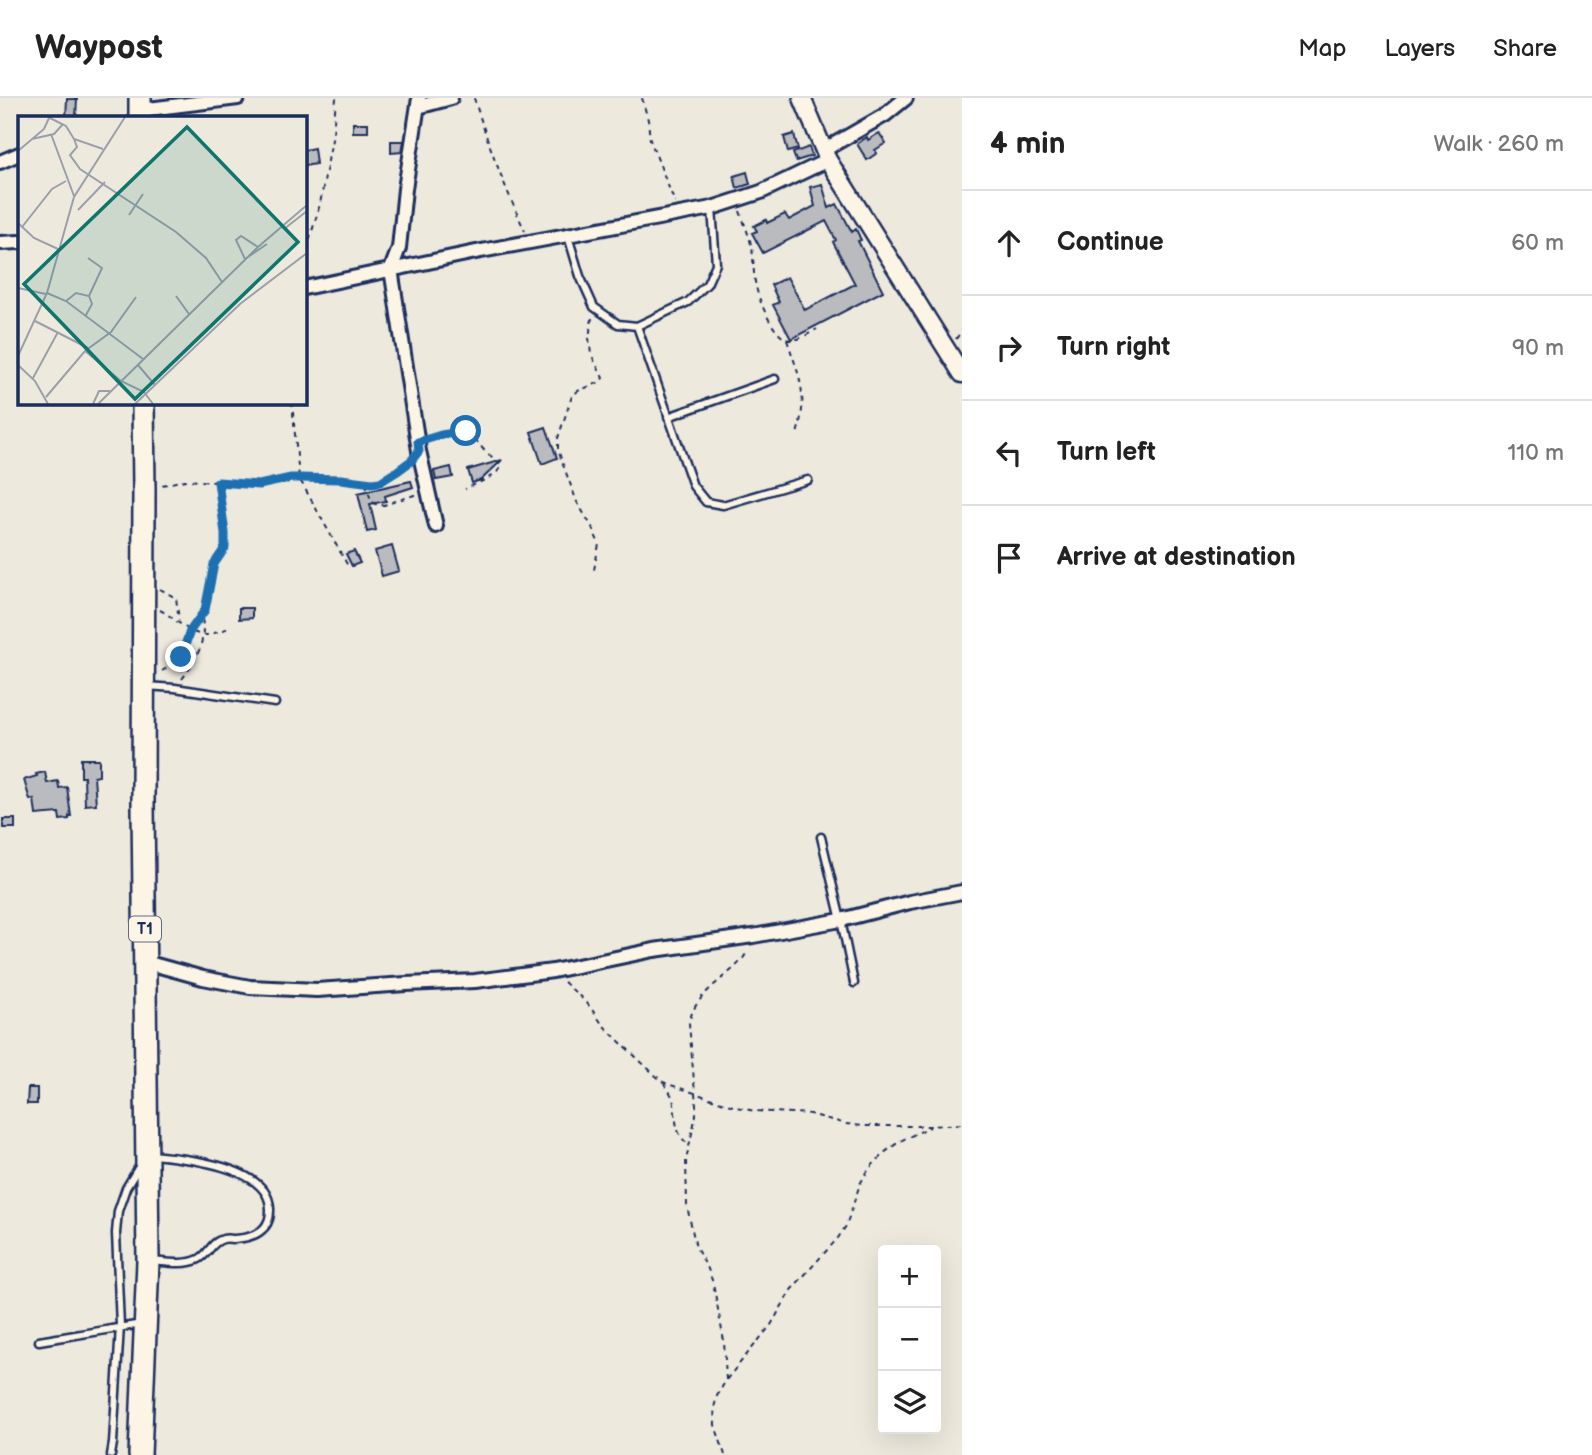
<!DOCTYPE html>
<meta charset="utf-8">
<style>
body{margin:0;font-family:"Balsamiq Sans",sans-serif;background:#f2f2f2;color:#222}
.controls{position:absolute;right:21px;bottom:21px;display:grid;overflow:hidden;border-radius:7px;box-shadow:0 7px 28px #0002}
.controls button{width:63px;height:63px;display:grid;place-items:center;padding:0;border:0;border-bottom:2px solid #e0e0e0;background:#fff;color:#222;font:35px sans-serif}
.stop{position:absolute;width:21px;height:21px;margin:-16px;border:5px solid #1f6fb2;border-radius:50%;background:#fff}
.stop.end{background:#1f6fb2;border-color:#fff;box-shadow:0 2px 7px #0008}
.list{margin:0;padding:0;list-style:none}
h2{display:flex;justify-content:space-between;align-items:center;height:91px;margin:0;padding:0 28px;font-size:30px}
h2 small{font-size:23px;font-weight:400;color:#767676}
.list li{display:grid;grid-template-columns:46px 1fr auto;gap:21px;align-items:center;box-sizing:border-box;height:105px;padding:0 28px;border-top:2px solid #e0e0e0}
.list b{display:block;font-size:26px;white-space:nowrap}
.list em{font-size:23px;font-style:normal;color:#767676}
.icon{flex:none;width:38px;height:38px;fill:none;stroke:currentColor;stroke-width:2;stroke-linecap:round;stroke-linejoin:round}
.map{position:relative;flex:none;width:962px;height:1357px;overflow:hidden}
header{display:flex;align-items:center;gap:42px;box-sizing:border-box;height:98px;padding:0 35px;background:#fff;border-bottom:2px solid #e0e0e0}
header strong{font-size:33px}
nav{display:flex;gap:38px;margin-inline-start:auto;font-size:24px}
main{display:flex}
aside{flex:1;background:#fff}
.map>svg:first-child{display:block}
</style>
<header>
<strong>Waypost</strong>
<nav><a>Map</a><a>Layers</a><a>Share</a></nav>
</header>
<main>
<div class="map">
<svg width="962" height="1357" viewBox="0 0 962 1357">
<rect width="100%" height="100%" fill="#eee9dd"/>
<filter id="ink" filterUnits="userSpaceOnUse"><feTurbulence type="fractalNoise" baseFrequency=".0143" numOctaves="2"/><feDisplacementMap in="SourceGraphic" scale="14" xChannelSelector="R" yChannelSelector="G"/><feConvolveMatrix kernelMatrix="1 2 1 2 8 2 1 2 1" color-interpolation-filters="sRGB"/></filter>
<g filter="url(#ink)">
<path fill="#babbbe" stroke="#1b2f5e" stroke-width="2" d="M67 1H77L76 19H66Z
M353 25H368V34H353Z
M879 35 886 45 875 52 877 55 867 62 857 46 867 39 868 42Z
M794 36 798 51 788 54 784 39Z
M391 43H404L402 54 391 55Z
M809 49 812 58 796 63 793 55Z
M314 50 316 66 304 68V52Z
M747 74 750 86 737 90 734 78Z
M822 86 829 110 837 106 852 134 856 131 861 142 858 143 883 193 791 241 773 207 779 204 771 187 787 179 805 212 855 186 833 144 836 142 826 123 763 155 752 135 757 133 754 128 766 122 767 125 785 116 789 122 815 108 810 89Z
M546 329 557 360 542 366 531 334Z
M502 362 481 382 472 385 468 372Z
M451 369 453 379 436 382 434 373Z
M411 383 413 389 385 398 386 403 370 406 376 432 367 434 358 395Z
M392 448 399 473 382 478 375 453Z
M354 453 360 465 352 468 346 456Z
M239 510H252V520L239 521Z
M81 661H99V678L94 679 96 706 85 707 84 679H81Z
M45 674 47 685 58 683 59 690 67 689 71 718H69V721L60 722 59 715 36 717 34 701 30 702 24 682 37 678 36 676Z
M3 721H15V730H3Z
M28 990H37V1006H27Z"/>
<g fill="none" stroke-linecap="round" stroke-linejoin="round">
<g stroke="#1b2f5e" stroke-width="11">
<path id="service" d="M568 138 580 178 594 209 618 226 637 228 688 204 707 186 716 166 712 110
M637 228 693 388 706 404 723 407 808 382
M668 319 775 281
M146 588 175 590 275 605
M821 739 841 822 854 885
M150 1163C165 1164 185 1168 199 1161 209 1156 211 1144 223 1141 227 1140 230 1141 234 1141 253 1140 271 1133 270 1111 270 1068 184 1060 152 1057
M39 1243 142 1226
M111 1357 113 1345 120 1228 116 1135 118 1113 126 1090 140 1067"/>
</g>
<g stroke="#1b2f5e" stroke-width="18">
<path id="minor" d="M419 0 405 91 399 150 391 171 419 353 436 428
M418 9 451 0
M136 16 140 12 238 0
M824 52 885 17 906 0
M0 64 19 56
M0 145 19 144
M304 190 476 154 712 110 761 94 828 62
M145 864 203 880 250 889 317 892 406 886 475 883 553 873 654 852 753 838 841 822 910 804 962 794"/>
</g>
<g stroke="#1b2f5e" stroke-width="21">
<path id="tertiary" d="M802 0 828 62 962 276"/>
</g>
<g stroke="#1b2f5e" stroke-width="26">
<path id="trunk" d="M140 19V0
M140 1357 148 1163 143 707 144 392 143 304"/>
</g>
<path stroke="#1b2f5e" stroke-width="2" stroke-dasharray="5 5" stroke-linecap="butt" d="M474 0C488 46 505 90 525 133
M642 0 648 22 650 42 675 105
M740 113C744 125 749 137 752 150 754 163 753 176 756 189 759 202 772 235 786 241 796 245 808 236 817 231
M304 161 320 106 333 36 336 0
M304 162 305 178
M592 220 589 240 591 256 603 280 600 284 578 293 572 298 558 340V351L562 364 577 404 592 429 599 446 594 472
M956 241 962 232
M787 242C800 280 809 299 796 339
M292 304 299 380 348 468
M429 340 441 336 466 333C474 338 477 344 483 351 489 358 497 361 501 369L497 374 487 381 465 391
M366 385C371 405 373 412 393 404 401 401 409 399 417 396
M162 387 185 382 259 387 299 380 341 381 372 385 380 384 408 365
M160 491 176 500 179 522
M160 512C174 519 191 538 206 537 214 536 222 532 229 530
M162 573 174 566 181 559 190 533 205 511 214 466 225 450V435L218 384
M182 581C197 561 206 545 202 519
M564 884 587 905 603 927 617 941 656 978 663 984 671 987 736 1009 755 1013 810 1016 846 1026 863 1028H931L962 1026
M664 985C667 990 671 995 673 1001 677 1018 673 1035 688 1046
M726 1282 724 1243 713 1185 708 1171 696 1150 687 1108 686 1062 696 1017V1007L689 925C693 904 710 890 726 877 735 869 743 863 748 852
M725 1357 715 1327 714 1310 717 1298 726 1282 771 1227 791 1192 838 1140 846 1128 860 1086 869 1071 884 1055 900 1043 930 1029"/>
<use href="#service" stroke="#fcf5e5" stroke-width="6"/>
<use href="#minor" stroke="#fcf5e5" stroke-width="12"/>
<use href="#tertiary" stroke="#fcf5e5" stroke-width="16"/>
<use href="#trunk" stroke="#fcf5e5" stroke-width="21"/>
</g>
</g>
<g fill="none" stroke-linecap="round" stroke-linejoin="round" filter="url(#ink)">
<path stroke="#1f6fb2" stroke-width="9" d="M181 559 190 533 205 512 214 466 225 450V435L218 384 259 387 291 380H299L341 381 372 385 380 384 396 374 411 363 419 353 418 344 441 337 466 333"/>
</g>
<g text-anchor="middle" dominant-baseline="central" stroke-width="5" stroke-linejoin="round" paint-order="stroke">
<rect fill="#fcf5e5" stroke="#5e6a86" stroke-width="2" x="129" y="818.5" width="32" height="25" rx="5"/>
<g font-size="16" font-weight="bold" fill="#1b2f5e">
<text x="145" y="831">T1</text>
</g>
</g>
<g transform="translate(18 18)">
<rect width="289" height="289" fill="#eee9dd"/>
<path fill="none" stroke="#9a9faa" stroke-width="2" d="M30 1 48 10 56 23 85 33M33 18 56 80M14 23 36 18 45 8M56 23 59 31 52 39 62 53 158 116 188 142 204 166M0 35 26 13 31 2M60 94 87 66M111 99 125 78M0 107 16 122 40 133M4 111 34 73 48 65M266 113 289 95M240 131 223 120 218 124 227 143 249 128M70 142 84 152 71 180M0 172 28 178M29 177 48 185 125 243M158 180 171 198M48 185 58 177 71 180 74 188 68 199M17 205 70 232M67 235 103 265 126 276 135 288M0 240 29 177 56 81 107 1M0 249 17 265 30 288M120 249 137 269M15 262 40 216M28 281 67 235 93 216 118 181M75 288 81 275H92M80 288 240 131 289 89M117 288 222 188 289 137"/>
<path fill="#0f766e" fill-opacity="0.15" stroke="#0f766e" stroke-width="3.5" d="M169 11 280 126 117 283 6 168Z"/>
<rect width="289" height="289" fill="none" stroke="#1b2f5e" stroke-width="3.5"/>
</g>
</svg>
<div class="controls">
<button>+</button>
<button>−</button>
<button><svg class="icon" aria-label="layers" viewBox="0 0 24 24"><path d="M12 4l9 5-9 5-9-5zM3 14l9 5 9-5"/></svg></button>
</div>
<div class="stop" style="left:466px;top:333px"></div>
<div class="stop end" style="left:181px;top:559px"></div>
</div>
<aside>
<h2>4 min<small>Walk · 260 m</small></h2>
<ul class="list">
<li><svg class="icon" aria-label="ahead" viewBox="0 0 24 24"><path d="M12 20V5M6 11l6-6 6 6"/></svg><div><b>Continue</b></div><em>60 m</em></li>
<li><svg class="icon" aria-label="right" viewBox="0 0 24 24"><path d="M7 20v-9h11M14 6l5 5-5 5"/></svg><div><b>Turn right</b></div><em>90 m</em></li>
<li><svg class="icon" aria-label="left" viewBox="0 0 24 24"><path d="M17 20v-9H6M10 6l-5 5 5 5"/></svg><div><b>Turn left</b></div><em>110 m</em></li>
<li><svg class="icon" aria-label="arrive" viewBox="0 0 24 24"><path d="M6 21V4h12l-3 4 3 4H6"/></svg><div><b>Arrive at destination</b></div></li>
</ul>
</aside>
</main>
